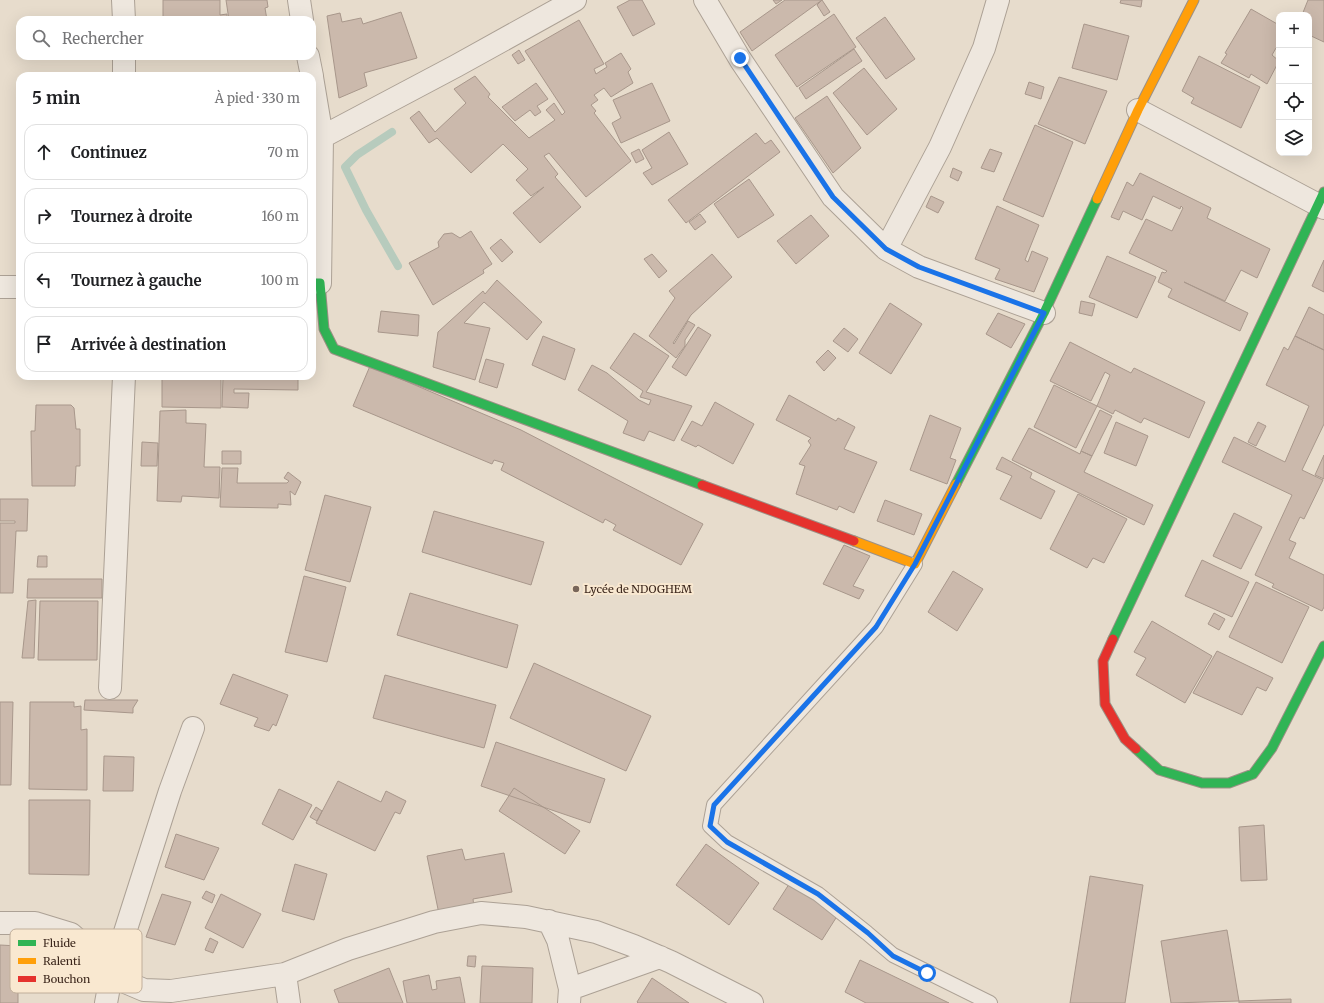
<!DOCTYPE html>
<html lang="fr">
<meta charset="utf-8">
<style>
body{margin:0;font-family:Merriweather,serif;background:#f6f6f6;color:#202124}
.controls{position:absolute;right:12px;top:12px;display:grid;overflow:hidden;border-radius:8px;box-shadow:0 4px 16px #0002}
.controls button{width:36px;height:36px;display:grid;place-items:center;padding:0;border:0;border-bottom:1px solid #e0e0e0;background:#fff;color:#202124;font:20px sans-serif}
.stop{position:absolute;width:12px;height:12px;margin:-9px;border:3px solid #1a73e8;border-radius:50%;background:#fff}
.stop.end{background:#1a73e8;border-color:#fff;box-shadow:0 1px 4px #0008}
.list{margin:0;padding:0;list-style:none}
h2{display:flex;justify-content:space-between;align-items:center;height:52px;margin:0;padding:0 16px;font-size:17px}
h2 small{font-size:13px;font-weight:400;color:#757577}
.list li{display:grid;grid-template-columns:26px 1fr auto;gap:12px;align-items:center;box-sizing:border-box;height:56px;margin:0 8px 8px;padding:0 8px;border:1px solid #e0e0e0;border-radius:12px}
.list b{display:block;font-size:15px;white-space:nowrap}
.list em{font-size:13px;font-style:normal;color:#757577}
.icon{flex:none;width:22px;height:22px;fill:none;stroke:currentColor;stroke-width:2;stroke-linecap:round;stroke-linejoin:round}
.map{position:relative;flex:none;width:1324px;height:1003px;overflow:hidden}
.search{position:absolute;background:#fff;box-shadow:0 4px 16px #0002;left:16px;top:16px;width:300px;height:44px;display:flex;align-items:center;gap:10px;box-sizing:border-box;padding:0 14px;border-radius:12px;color:#757577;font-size:15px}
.panel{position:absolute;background:#fff;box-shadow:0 4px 16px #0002;left:16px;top:72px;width:300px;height:308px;border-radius:12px}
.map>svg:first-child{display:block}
</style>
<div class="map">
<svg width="1324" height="1003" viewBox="0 0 1324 1003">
<rect width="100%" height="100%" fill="#e7dccc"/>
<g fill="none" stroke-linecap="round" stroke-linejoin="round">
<path stroke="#b7cbbd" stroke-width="8" d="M392 132 357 155 345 167 366 210 398 266"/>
</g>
<path fill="#cbb9ac" stroke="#a8978b" d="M163 0H220V15L227 14V20H163Z
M226 0H267L268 7 265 8 267 20H229Z
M630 0H642L655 24 633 36 617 7Z
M773 0H782L776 4Z
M785 0H822L752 51 740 32Z
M822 0 830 12 824 16 817 5Z
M1121 0H1142L1141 7 1120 3Z
M1308 0H1324V42L1309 35V15H1302Z
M1251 9 1279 25V49L1276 48 1272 55 1279 61 1267 84 1251 74 1249 78 1221 63 1227 54 1225 53Z
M401 12 417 58 364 73 367 86 339 98 327 16 340 13 342 22 361 18 363 24Z
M834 14 856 47 797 87 775 55Z
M885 17 915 59 886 79 856 38Z
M579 20 604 64 594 69 596 74 607 67 605 63 621 53 631 69 628 72 633 83 611 97 604 88 594 95 598 100 591 105 596 111 594 113 631 161 586 197 549 153 544 156 558 174 555 177 581 207 540 243 513 213 544 187 531 196 516 180 528 169 503 144 471 173 437 138 429 143 410 118 419 111 435 132 466 103 454 89 475 76 490 94 488 97 529 138 555 120 546 110 554 103 562 115 565 112 525 51Z
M1084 24 1129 36 1117 80 1072 68Z
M854 49 862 61 806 99 799 88Z
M519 50 525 60 518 64 512 55Z
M1199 56 1260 87 1241 128 1191 103 1194 98 1182 91Z
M864 68 897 109 867 135 833 93Z
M1059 77 1107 91 1085 144 1038 124Z
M1029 82 1044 87 1041 99 1025 94Z
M536 83 548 99 537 106 541 112 535 116 530 110 515 121 502 107Z
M652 83 670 121 621 143 612 123 621 118 613 100Z
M827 96 861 148 833 173 795 118Z
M1035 125 1073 142 1043 217 1003 200Z
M669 132 688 164 652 185 643 173 652 168 642 150Z
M756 133 765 144 771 140 780 152 686 223 668 200Z
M639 149 644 159 636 163 631 153Z
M990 149 1002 153 994 172 981 168Z
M953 168 962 172 958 181 950 177Z
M1140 173 1211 208 1207 218 1270 249 1257 278 1241 270 1225 301 1184 282 1248 313 1240 331 1168 297 1172 289 1158 282 1162 272 1165 273 1167 271 1129 253 1146 219 1172 231 1183 208 1181 206 1180 209 1153 196 1142 220 1123 211 1119 220 1111 217 1127 182 1133 186Z
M749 179 774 215 738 238 714 204Z
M931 196 944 202 938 213 926 207Z
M997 206 1039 225 1025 260 1028 262 1032 251 1048 258 1034 292 995 279 1000 269 975 259Z
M700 214 706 222 695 230 689 222Z
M811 215 829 236 796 264 777 241Z
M471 231 492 264 483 270 484 273 433 305 409 263 439 247 438 242 444 234 452 233 460 238Z
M501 239 513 252 502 262 490 248Z
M652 254 667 271 659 278 644 259Z
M712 254 732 277 691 315 673 343 674 344 688 321 695 325 685 340V346L676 358 649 336 675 298 669 291Z
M1107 256 1156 277 1137 318 1089 297Z
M1324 260V292L1312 286Z
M497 280 542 322 527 340 484 302 464 323 490 328 475 380 433 367 438 332 483 291 485 294Z
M1081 301 1095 304 1092 316 1079 313Z
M890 303 922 324 891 374 859 353Z
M1309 307 1324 315V350L1295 336Z
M381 311 419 315 418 336 378 332Z
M998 313 1025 324 1011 348 986 334Z
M698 327 711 335 686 376 672 367Z
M844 328 858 339 848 352 833 341Z
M634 333 669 356 646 392 692 406 674 441 649 431 644 441 623 433 628 421 578 390 592 365 607 373 639 400 649 405 651 400 640 397 643 391 610 368Z
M543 336 575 349 565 380 532 365Z
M1295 336 1324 350V424L1302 470 1323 480 1304 519 1300 517 1289 540 1296 543 1289 558 1324 575V607L1322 611 1272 587 1274 584 1255 575 1292 495 1222 462 1234 437 1285 462 1309 406 1266 385 1284 347 1288 350Z
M1070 342 1131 373 1134 368 1205 402 1189 438 1144 418 1141 423 1115 410 1113 414 1097 406 1110 375 1105 372 1091 401 1050 381Z
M828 350 836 358 824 371 816 362Z
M486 359 504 364 497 388 479 382Z
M370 366 521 430 703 524 681 565 613 530 616 525 605 519 603 523 501 470 504 463 494 460 492 464 353 406Z
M162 376H221V408L162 407Z
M231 376H298V390L234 389V393H249L248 408 222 407 223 378H231Z
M1054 385 1097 406 1076 448 1034 427Z
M789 395 836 421 838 418 855 427 844 449 877 462 854 513 839 506 837 510 796 494 805 466 799 464 811 445 808 441 811 438 776 420Z
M715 402 754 424 733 464 698 445 696 447 681 440 692 421 702 426Z
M36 405H71L74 408 76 429H80V466H76L75 486H32L31 431H35Z
M186 410V423L206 424 204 467H220L219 498 182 496 181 502 157 501 160 411Z
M1100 410 1112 416 1092 456 1081 451Z
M930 415 961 428 950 458 956 460 947 484 910 470Z
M1116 422 1148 436 1136 466 1104 453Z
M1258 422 1266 426 1256 446 1248 442Z
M1029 428 1080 454 1081 451 1092 456 1084 472 1153 505 1144 525 1012 460Z
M142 442 158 443 157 466H141Z
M222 451H241V464H222Z
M1324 455V479L1315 475Z
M1002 457 1032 473 1030 478 1055 491 1041 519 1000 499 1012 476 996 469Z
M222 468H238L237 483H287L289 481 284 478 288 472 301 482 295 495 290 491 291 505 278 504V508L220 507Z
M1078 494 1127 519 1104 563 1093 558 1087 568 1050 549Z
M325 495 371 507 350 582 305 570Z
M0 499H28L27 531H16L13 593H0V523H15V521H0Z
M885 500 922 514 914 535 877 521Z
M434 511 544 542 531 585 422 552Z
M1234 513 1262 527 1241 569 1213 556Z
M844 545 870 556 853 586 864 590 859 599 823 584Z
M38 556H47V567H37Z
M1202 560 1249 582 1232 617 1185 596Z
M953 571 983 589 957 631 928 612Z
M304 576 346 587 327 662 285 652Z
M28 579H102V598H27Z
M1256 582 1309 607 1282 663 1229 637Z
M410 593 518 625 507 668 397 635Z
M36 600 34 658H22L28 601Z
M40 601H98L97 660H38Z
M1214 613 1225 619 1219 630 1208 624Z
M1152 621 1212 656 1185 703 1136 675 1146 658 1134 652Z
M1217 651 1273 678 1266 691 1257 687 1242 715 1193 693Z
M534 663 651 716 626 771 510 718Z
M233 674 288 695 276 726 273 724 269 731 254 726 258 718 220 704Z
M385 675 496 705 484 748 373 718Z
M85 700H138L133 708V713L84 710Z
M0 702H13L11 785H0Z
M30 702H74V707L81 706V730L87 729V790L29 789Z
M496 742 605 779 590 823 481 786Z
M104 756 134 757 133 791H103Z
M338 781 381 802 386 791 406 801 400 814 395 812 375 851 316 823Z
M514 788 580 831 565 854 499 811Z
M279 789 312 805 293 840 262 824Z
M29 800H90L89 875 29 874Z
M316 807 322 811 317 821 310 817Z
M1264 825 1267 880 1241 881 1239 827Z
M176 834 219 848 204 880 165 867Z
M706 844 759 883 729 925 676 885Z
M462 849 465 860 504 853 512 892 473 899 474 907 439 914 427 856Z
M295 864 327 874 314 920 282 911Z
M1090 876 1143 885 1125 1003H1070Z
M793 878 841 910 822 940 773 909Z
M206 891 215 895 212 903 202 898Z
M162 894 191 902 175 945 146 937Z
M221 894 261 914 243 948 205 928Z
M1227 930 1239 1001 1171 1003 1161 941Z
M210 938 218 942 213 953 205 950Z
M0 945 18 946V1003H0Z
M468 956H476L475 967 467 966Z
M860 960 949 1003H866L845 992Z
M482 966 533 968 532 1003H480Z
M389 968 403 1003H339L334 990Z
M429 975 432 990 437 989 436 981 460 977 465 1003H407L403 981Z
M652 978 689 1003H638L637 1002Z
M1291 999V1003H1239V1001Z"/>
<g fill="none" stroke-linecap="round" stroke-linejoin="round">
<g stroke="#aca195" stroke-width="16">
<path id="lane" d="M915 564 876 627 714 805 710 826 727 842 818 894 867 933 893 955 990 1003"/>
</g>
<g stroke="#aca195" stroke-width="24">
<path id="street" d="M123 0 124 20
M299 0 302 20
M705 0 740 59 833 197 886 249 919 267 1044 313
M124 56V76
M308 56 312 76
M312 77 322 137 320 283
M1138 110 1324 208
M322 137 456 66 575 0
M886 249 940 147 984 48 998 0
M0 287H20
M110 688 124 376
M549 921 558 940 570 989
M0 923H35L71 934 95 955 111 976 144 990 171 991 285 974 348 949 434 922 481 913 526 917 596 932 634 946 671 962 752 1003
M285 974 289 1003
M106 1003 111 976 170 791 193 728
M569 1003 570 989 660 957"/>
</g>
<g stroke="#9c9085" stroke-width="11">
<path id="fast" d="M312 283H320L324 329 334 349 702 485
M956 484 1044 313 1097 199
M1113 639 1324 192
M1136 749 1159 770 1202 783H1229L1253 774 1272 748 1324 646"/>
</g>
<g stroke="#9c9085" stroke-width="11">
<path id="slow" d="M1097 199 1138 110 1194 0
M854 541 915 564 956 484"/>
</g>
<g stroke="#9c9085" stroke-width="11">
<path id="jam" d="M702 485 854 541
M1113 639 1103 661 1105 704 1125 739 1136 749"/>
</g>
<use href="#lane" stroke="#eee7de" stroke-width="14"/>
<use href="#street" stroke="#eee7de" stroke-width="22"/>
<use href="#fast" stroke="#30b455" stroke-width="9"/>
<use href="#slow" stroke="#ff9f0a" stroke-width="9"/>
<use href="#jam" stroke="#e5322d" stroke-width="9"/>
</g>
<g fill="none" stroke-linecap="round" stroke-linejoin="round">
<path stroke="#1a73e8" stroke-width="5" d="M740 58 833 197 886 249 919 267 1044 313 915 564 876 627 714 805 710 826 727 842 818 894 868 933 893 956 927 973"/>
</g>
<circle fill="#78665a" stroke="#f9e8d0" stroke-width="1.5" cx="576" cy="589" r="4"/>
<g text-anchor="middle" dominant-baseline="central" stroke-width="4" stroke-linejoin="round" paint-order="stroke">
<g font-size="11" fill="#3c271c" stroke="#f9e8d0" text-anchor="start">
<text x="584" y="589">Lycée de NDOGHEM</text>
</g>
</g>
<rect x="10" y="929" width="132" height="64" rx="6" fill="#f9e8d0" stroke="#c0ae9a" stroke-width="1"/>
<rect x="18" y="940" width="18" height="6" fill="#30b455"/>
<rect x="18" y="958" width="18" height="6" fill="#ff9f0a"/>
<rect x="18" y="976" width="18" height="6" fill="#e5322d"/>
<g font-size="11" fill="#3c271c">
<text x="43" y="947">Fluide</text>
<text x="43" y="965">Ralenti</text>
<text x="43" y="983">Bouchon</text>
</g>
</svg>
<div class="controls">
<button>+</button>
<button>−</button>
<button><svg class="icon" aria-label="locate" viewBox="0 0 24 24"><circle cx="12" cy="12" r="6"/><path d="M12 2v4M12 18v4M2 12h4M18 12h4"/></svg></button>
<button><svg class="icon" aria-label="layers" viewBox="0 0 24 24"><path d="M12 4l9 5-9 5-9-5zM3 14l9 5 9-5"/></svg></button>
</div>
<div class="stop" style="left:927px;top:973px"></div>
<div class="stop end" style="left:740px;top:58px"></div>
<div class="search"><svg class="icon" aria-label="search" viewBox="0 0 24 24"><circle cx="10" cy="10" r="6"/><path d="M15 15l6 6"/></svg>Rechercher</div>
<section class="panel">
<h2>5 min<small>À pied · 330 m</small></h2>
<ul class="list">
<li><svg class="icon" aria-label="ahead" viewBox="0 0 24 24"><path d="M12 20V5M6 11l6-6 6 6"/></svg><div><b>Continuez</b></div><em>70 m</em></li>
<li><svg class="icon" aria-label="right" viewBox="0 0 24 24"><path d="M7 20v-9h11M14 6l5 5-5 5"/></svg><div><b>Tournez à droite</b></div><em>160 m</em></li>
<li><svg class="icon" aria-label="left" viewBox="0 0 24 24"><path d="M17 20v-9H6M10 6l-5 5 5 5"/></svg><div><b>Tournez à gauche</b></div><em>100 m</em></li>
<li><svg class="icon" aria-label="arrive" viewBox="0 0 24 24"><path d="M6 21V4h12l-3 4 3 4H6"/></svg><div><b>Arrivée à destination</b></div></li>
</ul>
</section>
</div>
